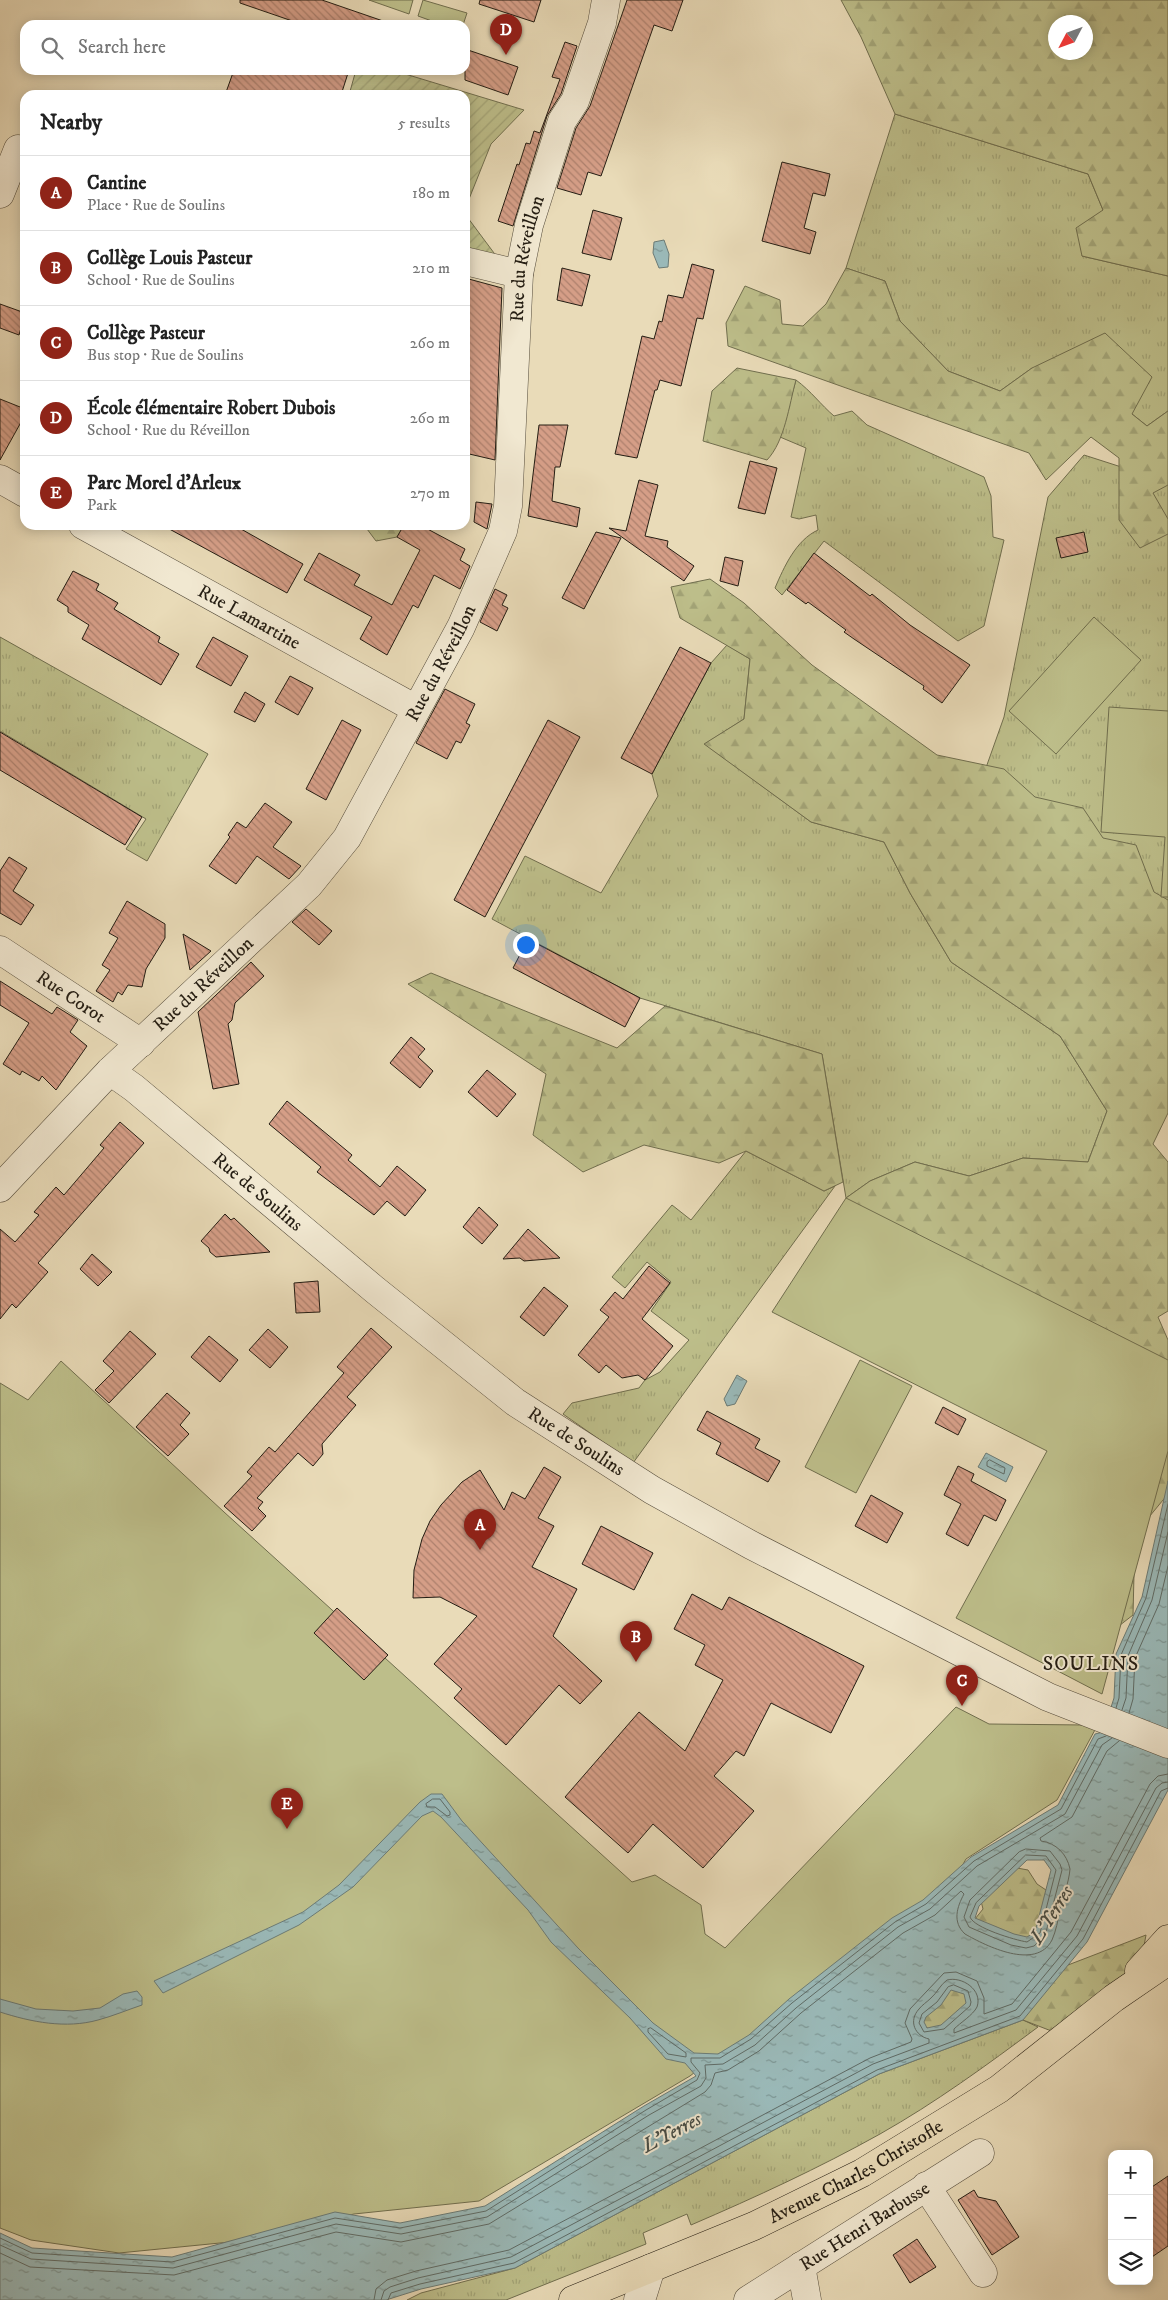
<!DOCTYPE html>
<meta charset="utf-8">
<style>
body{margin:0;font-family:"IM FELL DW Pica",serif;background:#f6f6f6;color:#222}
.controls{position:absolute;right:15px;bottom:15px;display:grid;overflow:hidden;border-radius:10px;box-shadow:0 2px 12px #0003}
.controls button{width:45px;height:45px;display:grid;place-items:center;padding:0;border:0;border-bottom:1px solid #e0e0e0;background:#fff;color:#222;font:25px sans-serif}
.compass{position:absolute;left:1048px;top:15px;width:45px;height:45px;border-radius:50%;background:#fff;box-shadow:0 2px 12px #0003;rotate:229deg}
.you{position:absolute;left:525px;top:944px;width:18px;height:18px;margin:-12px;border:4px solid #fff;border-radius:50%;background:#1a73e8;box-shadow:0 0 0 8px #1a73e833}
.badge{display:grid;place-items:center;width:32px;height:32px;border-radius:50%;background:#8f2418;color:#fff;font-size:16px;font-weight:700}
.pin{position:absolute;translate:-50% -41px;filter:drop-shadow(0 1px 2px #0008)}
.pin::after{content:'';position:absolute;top:26px;width:18px;height:15px;background:inherit;clip-path:polygon(0 0,100% 0,50% 100%)}
.list{margin:0;padding:0;list-style:none}
h2{display:flex;justify-content:space-between;align-items:center;height:65px;margin:0;padding:0 20px;font-size:21px}
h2 small{font-size:16px;font-weight:400;color:#767676}
.list li{display:grid;grid-template-columns:32px 1fr auto;gap:15px;align-items:center;box-sizing:border-box;height:75px;padding:0 20px;border-top:1px solid #e0e0e0}
.list b{display:block;font-size:19px;white-space:nowrap}
.list p{margin:0;font-size:16px;white-space:nowrap;color:#767676}
.list em{font-size:16px;font-style:normal;color:#767676}
.icon{flex:none;width:28px;height:28px;fill:none;stroke:currentColor;stroke-width:2;stroke-linecap:round;stroke-linejoin:round}
.map{position:relative;flex:none;width:1168px;height:2300px;overflow:hidden}
.search{position:absolute;background:#fff;box-shadow:0 2px 12px #0003;left:20px;top:20px;width:450px;height:55px;display:flex;align-items:center;gap:12px;box-sizing:border-box;padding:0 18px;border-radius:15px;color:#767676;font-size:19px}
.panel{position:absolute;background:#fff;box-shadow:0 2px 12px #0003;left:20px;top:90px;width:450px;height:440px;border-radius:15px}
.map>svg:first-child{display:block}
</style>
<div class="map">
<svg width="1168" height="2300" viewBox="0 0 1168 2300">
<defs>
<pattern id="grass-tufts" width="24" height="20" patternUnits="userSpaceOnUse" patternTransform="scale(1.25)"><rect width="24" height="20" fill="#bdbe8a"/><path d="M3 7l-1-3M5 7V3M7 7l1-3M15 17l-1-3M17 17v-4M19 17l1-3" fill="none" stroke="#a2a376"/></pattern>
<pattern id="forest-firs" width="22" height="20" patternUnits="userSpaceOnUse" patternTransform="scale(1.25)"><rect width="22" height="20" fill="#bdbe8a"/><path d="M5 1l3.5 6h-7zM16 11l3.5 6h-7z" fill="#a2a376"/></pattern>
<pattern id="garden-furrows" width="10" height="10" patternUnits="userSpaceOnUse" patternTransform="scale(1.25)"><rect width="10" height="10" fill="#bdbe8a"/><path d="M-1 1l2-2M0 10L10 0M9 11l2-2" fill="none" stroke="#a2a376"/></pattern>
<pattern id="water-ripples" width="26" height="14" patternUnits="userSpaceOnUse" patternTransform="scale(1.25)"><rect width="26" height="14" fill="#9ab9b8"/><path d="M2 4q2-2 4 0t4 0M15 11q2-2 4 0t4 0" fill="none" stroke="#7d9694"/></pattern>
<pattern id="building-back-hatch" width="6" height="6" patternUnits="userSpaceOnUse" patternTransform="scale(1.25)"><rect width="6" height="6" fill="#d59e87"/><path d="M-1 5l2 2M0 0l6 6M5-1l2 2" fill="none" stroke="#ad806d"/></pattern>
</defs>
<rect width="100%" height="100%" fill="#e9dbb8"/>
<filter id="stains"><feTurbulence type="fractalNoise" baseFrequency=".004" numOctaves="4"/><feColorMatrix values="0 0 0 0 .2 0 0 0 0 .09 0 0 0 0 .02 0 0 0 .5 -.17"/></filter>
<radialGradient id="worn" r=".72"><stop offset=".6" stop-color="#630" stop-opacity="0"/><stop offset="1" stop-color="#630" stop-opacity=".3"/></radialGradient>
<path fill="url(#grass-tufts)" stroke="#706e4e" d="M895 114 1088 174 1103 210 1082 256 1168 276V411L1147 426 1132 414 1032 368 1000 391 948 371 900 321 885 281 846 268Z
M796 380C811 391 821 405 834 416L852 411 867 425 984 477 991 496 993 537 1004 540 984 626 958 641 824 541 782 595 775 588C784 567 796 540 818 530L816 515 799 519 791 517 806 448 780 437Z
M1084 455 1168 482V927L977 793 1004 717 1048 497Z
M0 637 208 754 147 861 126 849 146 819 0 731Z
M727 645 750 659 744 719 705 744 811 822 884 842 910 893 951 962 1060 1036 1107 1111 1088 1162 1023 1158 969 1176 915 1162 870 1181 846 1198 822 1054 640 998 492 919 525 856 601 893 658 796 652 774 711 663Z
M746 1151 824 1191 835 1186 633 1463 563 1414 572 1403 639 1388 645 1380 660 1372 689 1340 651 1311 671 1282 647 1262 625 1288 612 1277 672 1205 691 1220Z
M1023 2020 1038 2027C987 2065 935 2103 880 2134 819 2168 756 2197 691 2225L687 2214 643 2233 646 2244 506 2300H407L421 2293 515 2268 879 2074Z"/>
<path fill="url(#forest-firs)" stroke="#706e4e" fill-rule="evenodd" d="M841 0H1168V276L1082 256 1076 228 1103 210 1088 174 895 114 861 37ZM1056 22H1086V52H1056Z
M846 268 885 281 900 321 948 371 1000 391 1032 368 1105 333 1152 377 1132 414 1147 426 1168 411V485L1153 493 1168 519V534L1140 548 1119 520V458L1091 437 1046 480 1029 453 728 346 726 323 745 286 780 300 782 324 803 326 826 304Z
M737 368 796 380C789 405 785 441 767 460L703 441 712 391Z
M364 525H404L397 537 376 541Z
M710 579 744 603 812 665 937 755 1004 769 1035 797 1083 808 1103 838 1136 845 1154 892 1168 900V1113L1153 1144 1168 1162V1311L1158 1317 1168 1340V1494L1135 1534 1133 1615 1106 1636 1079 1492 921 1268 846 1198 870 1181 915 1162 969 1176 1023 1158 1088 1162 1107 1111 1060 1036 951 962 910 893 884 842 811 822 704 744 744 719 750 659 680 618 671 587Z
M431 973 617 1048 665 1006 822 1054 843 1182 824 1191 746 1151 719 1163 644 1145 583 1172 533 1135 546 1074 408 984Z
M1017 1868 1028 1870 1037 1884 1049 1892 1043 1949 975 1919 983 1909 981 1901Z
M1146 1935 1141 1962 1054 2032 1023 2020 1026 1995 1068 1965Z
M970 1985 972 2006 934 2032 914 2020 952 1987Z"/>
<path fill="#bdbe8a" stroke="#706e4e" d="M369 0H413L409 14Z
M423 0 467 13 463 25H443L418 16Z
M1094 617 1141 660 1056 754 1009 711Z
M1109 707 1168 711V897H1161L1165 837 1101 832Z
M846 1198 1168 1360V1451L1102 1694 956 1618 1047 1451 772 1312Z
M860 1360 912 1386 856 1493 805 1467Z
M61 1361 224 1512 632 1882 655 1875 701 1905 705 1934 725 1948 956 1707 989 1724 1085 1725 1096 1728 1057 1800 966 1859 939 1906 846 2001 718 2054 690 2076 479 2201 354 2214 230 2242 119 2253 31 2240 0 2228V1383L28 1400Z"/>
<path fill="url(#garden-furrows)" stroke="#706e4e" d="M356 70H392L524 110 491 144 465 209V95H349Z
M465 214 497 257 465 248Z"/>
<path fill="url(#water-ripples)" stroke="#6b7b76" fill-rule="evenodd" d="M664 240 669 254 668 267 659 268 653 253 654 242Z
M737 1375 747 1381 735 1404 727 1406 724 1399Z
M986 1453 1013 1467 1006 1482 978 1467Z
M1168 1481V1790L1087 1942 1023 2020 879 2074 515 2268 421 2289 386 2300H0V2233L32 2248 172 2257 335 2212 400 2223 485 2206 644 2106 696 2076 685 2063 666 2059 630 2018 551 1942 528 1910 441 1817 433 1811 422 1816 353 1887 299 1925 163 1993 154 1981 303 1912 339 1885 420 1802 431 1794H442L462 1821 578 1948 653 2023 694 2053 718 2054 749 2035 789 1999 892 1918 923 1900 971 1857 1058 1805 1095 1734 1103 1732 1114 1698 1116 1654 1142 1597ZM1027 1860H1044L1051 1870 1035 1932 1027 1937 1014 1934 975 1918 979 1906ZM951 1990 964 1994 966 2003 941 2025 927 2028 924 2022 926 2017 941 2005Z
M137 1991 142 1997V2005C127 2010 113 2016 98 2020 66 2029 31 2022 0 2012V1999L36 2009 73 2011 100 2008 123 1994Z"/>
<g fill="none" stroke-linecap="round" stroke-linejoin="round">
<path stroke="#5f6b66" stroke-width="1" d="M990 1460 1005 1468 1004 1474 987 1466V1462Z
M1116 1708 1119 1698 1121 1655 1146 1598 1168 1504
M1122 1710 1126 1698 1128 1656 1152 1600 1168 1532
M1129 1713 1133 1699 1135 1658 1159 1604 1168 1566
M433 1799H440L450 1812V1815L447 1816 435 1807H427L426 1804Z
M1026 1849 1050 1851 1060 1864 1062 1870 1045 1936 1034 1946 1026 1948 1011 1945 969 1927 964 1917 970 1900 1019 1852Z
M1026 1855 1046 1856 1056 1870 1040 1933 1027 1942C1015 1940 974 1928 970 1917L976 1903Z
M954 1985 968 1991 971 2002 970 2006 944 2029 924 2032 919 2023 922 2014 937 2002 948 1987Z
M651 2028 686 2053V2057L668 2054 648 2032V2029Z
M0 2238 32 2253 172 2262 335 2218 400 2228 486 2211 646 2110 697 2080 700 2073 691 2062V2058H720L751 2039 792 2003 895 1922 926 1904 974 1861 1061 1809 1098 1739 1106 1736
M0 2245 31 2259 173 2268 336 2224 401 2234 487 2217 649 2115 701 2086 706 2078 705 2065 723 2064 755 2045 796 2008 898 1927 930 1909 977 1866 1065 1814 1102 1745 1112 1738
M0 2253 30 2267 174 2275 336 2232 401 2242 489 2224 705 2092 711 2085 715 2073 728 2070 759 2051 801 2013 903 1933 935 1915 961 1891 964 1894C957 1907 952 1922 965 1934 986 1946 1036 1971 1052 1940 1056 1931 1058 1920 1060 1910 1063 1897 1069 1882 1070 1869 1067 1854 1056 1843 1041 1841L1040 1838 1072 1817 1107 1751 1119 1741
M374 2300 376 2289 387 2280 416 2271 509 2250 870 2058 911 2042 912 2039 905 2023 910 2009 944 1973 956 1972 977 1981 984 1998V2014L1012 2004 1071 1932 1150 1784 1158 1776 1168 1774
M381 2300 384 2291 390 2287 418 2278 511 2257 873 2064 929 2043V2039C915 2036 908 2021 919 2009 922 2005 927 2002 931 1998 937 1993 940 1985 947 1980 962 1976 983 1990 977 2007 973 2015 960 2023 954 2029V2033L1016 2010 1077 1936 1156 1788 1162 1783 1168 1782
M388 2300 391 2293 420 2284 514 2263 877 2070 1020 2016 1083 1939 1161 1791 1168 1788"/>
</g>
<path fill="url(#building-back-hatch)" stroke="#241d13" d="M240 0H322L386 22 385 25H304L240 3Z
M480 0H541L534 22 479 4Z
M627 0H683L672 31 654 25 601 176 588 172 581 195 557 188 576 128 590 106Z
M565 42 577 46 561 94 547 116 513 226 498 221 517 164 519 165 526 143 530 144 534 131 540 133 560 79 552 77Z
M465 49 518 67 508 95 465 80Z
M234 70H349L341 95H225Z
M782 162 830 174 825 196 813 193 804 228 816 232 810 254 762 241Z
M593 210 622 218 611 260 582 253Z
M692 264 714 270 703 319 697 318 681 386 660 380 657 390H655L637 458 615 454 642 336 654 339 659 321 662 322 668 295 683 298Z
M562 268 590 275 582 306 557 300Z
M465 278 502 288 495 460 465 453Z
M0 304 25 313 19 335 0 328Z
M0 399 25 409V415L0 460Z
M539 425H568L560 467H555L552 501 580 508 577 527 528 516Z
M750 461 777 468 765 514 738 508Z
M639 480 658 485 645 536 668 541 667 547 694 566 684 581 609 528 626 531Z
M476 502 492 504 487 529 474 522Z
M162 525H234L303 564 287 593Z
M404 525H420L465 549 460 560 470 566 460 589 434 575 418 608 413 605 387 655 360 639 372 617 304 580 319 553 360 575 354 585 392 605 420 550 397 537Z
M596 532 621 538 584 609 562 598Z
M1084 532 1088 552 1061 558 1056 538Z
M814 553 870 596 872 594 910 625 970 665 942 703 923 689 924 686 854 639 844 632 846 630 808 602 806 604 787 590Z
M725 557 743 561 738 586 720 581Z
M73 571 99 584 96 590 118 603 114 609 160 637 158 642 179 654 161 685 82 639 89 625 68 612V607L57 600Z
M495 589 507 595 502 605 508 608 497 631 480 622Z
M213 637 248 656 231 686 196 667Z
M680 647 711 663 652 774 621 758Z
M290 676 313 688 298 715 275 702Z
M445 689 475 704 466 723 470 725 461 743 456 741 447 759 416 743Z
M245 692 265 704 255 722 234 712Z
M342 720 361 730 326 800 306 789Z
M548 720 580 737 485 917 454 900Z
M0 732 142 817 125 845 0 770Z
M265 803 292 822 273 847 301 866 289 879 257 856 236 884 209 866 230 837 228 835 237 822 246 828Z
M9 857 27 868 13 891 34 905 21 925 0 913V871Z
M127 901 165 924V938L146 969 142 987 128 985 122 995 118 992 113 1002 96 991 110 970 102 965 118 938 109 933Z
M306 909 332 931 319 945 292 922Z
M183 934 211 951 190 970Z
M528 939 640 998 625 1027 513 968Z
M251 962 264 976 235 1003 232 1020 228 1024 239 1084 213 1089 198 1012Z
M0 981 52 1014 57 1007 78 1020 70 1032 87 1046 56 1090 42 1076 39 1081 22 1071 20 1075 3 1064 29 1023 0 1005Z
M411 1037 425 1049 418 1057 433 1071 420 1088 390 1063Z
M487 1070 516 1094 497 1117 468 1092Z
M287 1101 352 1155 348 1160 380 1187 397 1166 426 1190 405 1216 387 1201 374 1215 317 1172 321 1167 269 1124Z
M120 1122 144 1143 38 1263 48 1272 16 1308 12 1304 0 1319V1229L15 1242 39 1215 34 1212 56 1187 64 1195 104 1148 100 1145Z
M479 1207 498 1225 482 1244 463 1227Z
M225 1214 231 1220 234 1218 270 1252 216 1257 210 1252 209 1248 201 1241Z
M528 1229 560 1258 524 1261 520 1258 503 1259Z
M92 1254 112 1272 98 1286 80 1269Z
M649 1266 670 1283 642 1319 673 1346 645 1380 638 1375 622 1378 606 1365 599 1373 578 1355 609 1317 600 1310 615 1292 623 1299Z
M318 1281 320 1312 296 1313 294 1283Z
M544 1287 568 1306 544 1336 520 1317Z
M371 1328 392 1347 347 1397 356 1405 322 1444 323 1454 313 1466 298 1453 257 1498 263 1502 258 1508 266 1516 252 1531 224 1506 252 1476 247 1472 269 1447 275 1452 344 1373 337 1367Z
M268 1329 288 1347 270 1368 249 1350Z
M130 1331 156 1354 109 1403 95 1390 114 1371 103 1361Z
M209 1336 238 1360 220 1382 191 1357Z
M167 1393 190 1413 180 1425 189 1434 168 1456 136 1427Z
M943 1407 966 1419 958 1435 935 1423Z
M707 1411 760 1439 755 1448 780 1461 768 1482 716 1454 721 1443 697 1430Z
M958 1466 974 1474 971 1481 1006 1500 996 1521 984 1515 968 1546 946 1534 961 1504 944 1495Z
M544 1467 561 1477 538 1518 554 1526 532 1567 577 1589 553 1636 602 1681 580 1704 559 1685 506 1745 454 1698 462 1689 434 1664 477 1616 440 1597 413 1598 414 1570 422 1539 430 1521 441 1505 462 1482 480 1470 504 1510 512 1492 525 1499Z
M871 1495 903 1513 887 1543 855 1526Z
M601 1526 653 1553 634 1590 582 1564Z
M692 1594 722 1610 729 1597 864 1666 831 1733 771 1703 744 1756 736 1751 714 1776 754 1811 703 1868 653 1824 628 1853 565 1797 639 1712 685 1751 723 1680 695 1665 705 1645 674 1629Z
M337 1608 388 1655 364 1680 314 1633Z
M1168 2176V2246L1149 2259V2189Z
M974 2190 978 2197 996 2201 1019 2237 992 2255 958 2200Z
M917 2239 936 2267 910 2283 893 2255Z"/>
<g fill="none" stroke-linecap="round" stroke-linejoin="round">
<g stroke="#554c3c" stroke-width="29">
<g id="minor">
<path d="M0 194 18 149"/>
<path d="M465 261 519 274"/>
<path d="M0 479 25 493"/>
<path id="s1" d="M83 525 416 709"/>
<path id="s2" d="M0 950 141 1043"/>
<path id="s3" d="M110 1071 134 1088 375 1290 515 1402 652 1490 751 1545 1048 1697 1168 1744"/>
<path id="s4" d="M0 1188 110 1071 309 885 347 838 461 627 503 531 508 506 519 274 529 225 562 121 575 101 602 23 606 0"/>
<path d="M926 2186 983 2273"/>
<path d="M801 2266 807 2300"/>
<path d="M638 2300 643 2294 651 2268"/>
<path id="s5" d="M748 2300 980 2153"/>
</g>
</g>
<g stroke="#241d13" stroke-width="29">
<g id="major">
<path d="M1139 1971 1168 1939"/>
<path id="s6" d="M573 2300 754 2226 862 2173 999 2089 1114 1998 1168 1961"/>
</g>
</g>
<use href="#minor" stroke="#f1e8d1" stroke-width="28"/>
<use href="#major" stroke="#e9dbb8" stroke-width="28"/>
</g>
<g text-anchor="middle" dominant-baseline="central" stroke-width="4" stroke-linejoin="round" paint-order="stroke">
<g font-size="19" fill="#241d13" stroke="#f1e8d1">
<text stroke="none"><textPath href="#s4" startOffset="1112">Rue du Réveillon</textPath></text>
<text stroke="none"><textPath href="#s1" startOffset="190">Rue Lamartine</textPath></text>
<text stroke="none"><textPath href="#s4" startOffset="692">Rue du Réveillon</textPath></text>
<text stroke="none"><textPath href="#s4" startOffset="288">Rue du Réveillon</textPath></text>
<text stroke="none"><textPath href="#s2" startOffset="85">Rue Corot</textPath></text>
<text stroke="none"><textPath href="#s3" startOffset="191">Rue de Soulins</textPath></text>
<text stroke="none"><textPath href="#s3" startOffset="596">Rue de Soulins</textPath></text>
<text stroke="none"><textPath href="#s6" startOffset="311">Avenue Charles Christofle</textPath></text>
<text stroke="none"><textPath href="#s5" startOffset="138">Rue Henri Barbusse</textPath></text>
</g>
<g font-size="20" letter-spacing="1" fill="#241d13" stroke="#f1e8d1">
<text x="1091" y="1664">SOULINS</text>
</g>
<g font-size="20" font-style="italic" fill="#474c45" stroke="#f1e8d1">
<text transform="translate(1052 1915) rotate(-58)">L'Yerres</text>
<text transform="translate(672 2133) rotate(-28)">L'Yerres</text>
</g>
</g>
<rect width="100%" height="100%" filter="url(#stains)"/>
<rect width="100%" height="100%" fill="url(#worn)"/>
</svg>
<div class="controls">
<button>+</button>
<button>−</button>
<button><svg class="icon" aria-label="layers" viewBox="0 0 24 24"><path d="M12 4l9 5-9 5-9-5zM3 14l9 5 9-5"/></svg></button>
</div>
<svg class="compass" viewBox="-18 -18 36 36"><path d="M0-13l5 13h-10z" fill="#e53935"/><path d="M0 13l5-13h-10z" fill="#767676"/></svg>
<div class="you"></div>
<div class="pin badge" style="left:480px;top:1550px">A</div>
<div class="pin badge" style="left:636px;top:1662px">B</div>
<div class="pin badge" style="left:962px;top:1706px">C</div>
<div class="pin badge" style="left:506px;top:55px">D</div>
<div class="pin badge" style="left:287px;top:1829px">E</div>
<div class="search"><svg class="icon" aria-label="search" viewBox="0 0 24 24"><circle cx="10" cy="10" r="6"/><path d="M15 15l6 6"/></svg>Search here</div>
<section class="panel">
<h2>Nearby<small>5 results</small></h2>
<ul class="list">
<li><span class="badge">A</span><div><b>Cantine</b><p>Place · Rue de Soulins</p></div><em>180 m</em></li>
<li><span class="badge">B</span><div><b>Collège Louis Pasteur</b><p>School · Rue de Soulins</p></div><em>210 m</em></li>
<li><span class="badge">C</span><div><b>Collège Pasteur</b><p>Bus stop · Rue de Soulins</p></div><em>260 m</em></li>
<li><span class="badge">D</span><div><b>École élémentaire Robert Dubois</b><p>School · Rue du Réveillon</p></div><em>260 m</em></li>
<li><span class="badge">E</span><div><b>Parc Morel d’Arleux</b><p>Park</p></div><em>270 m</em></li>
</ul>
</section>
</div>
